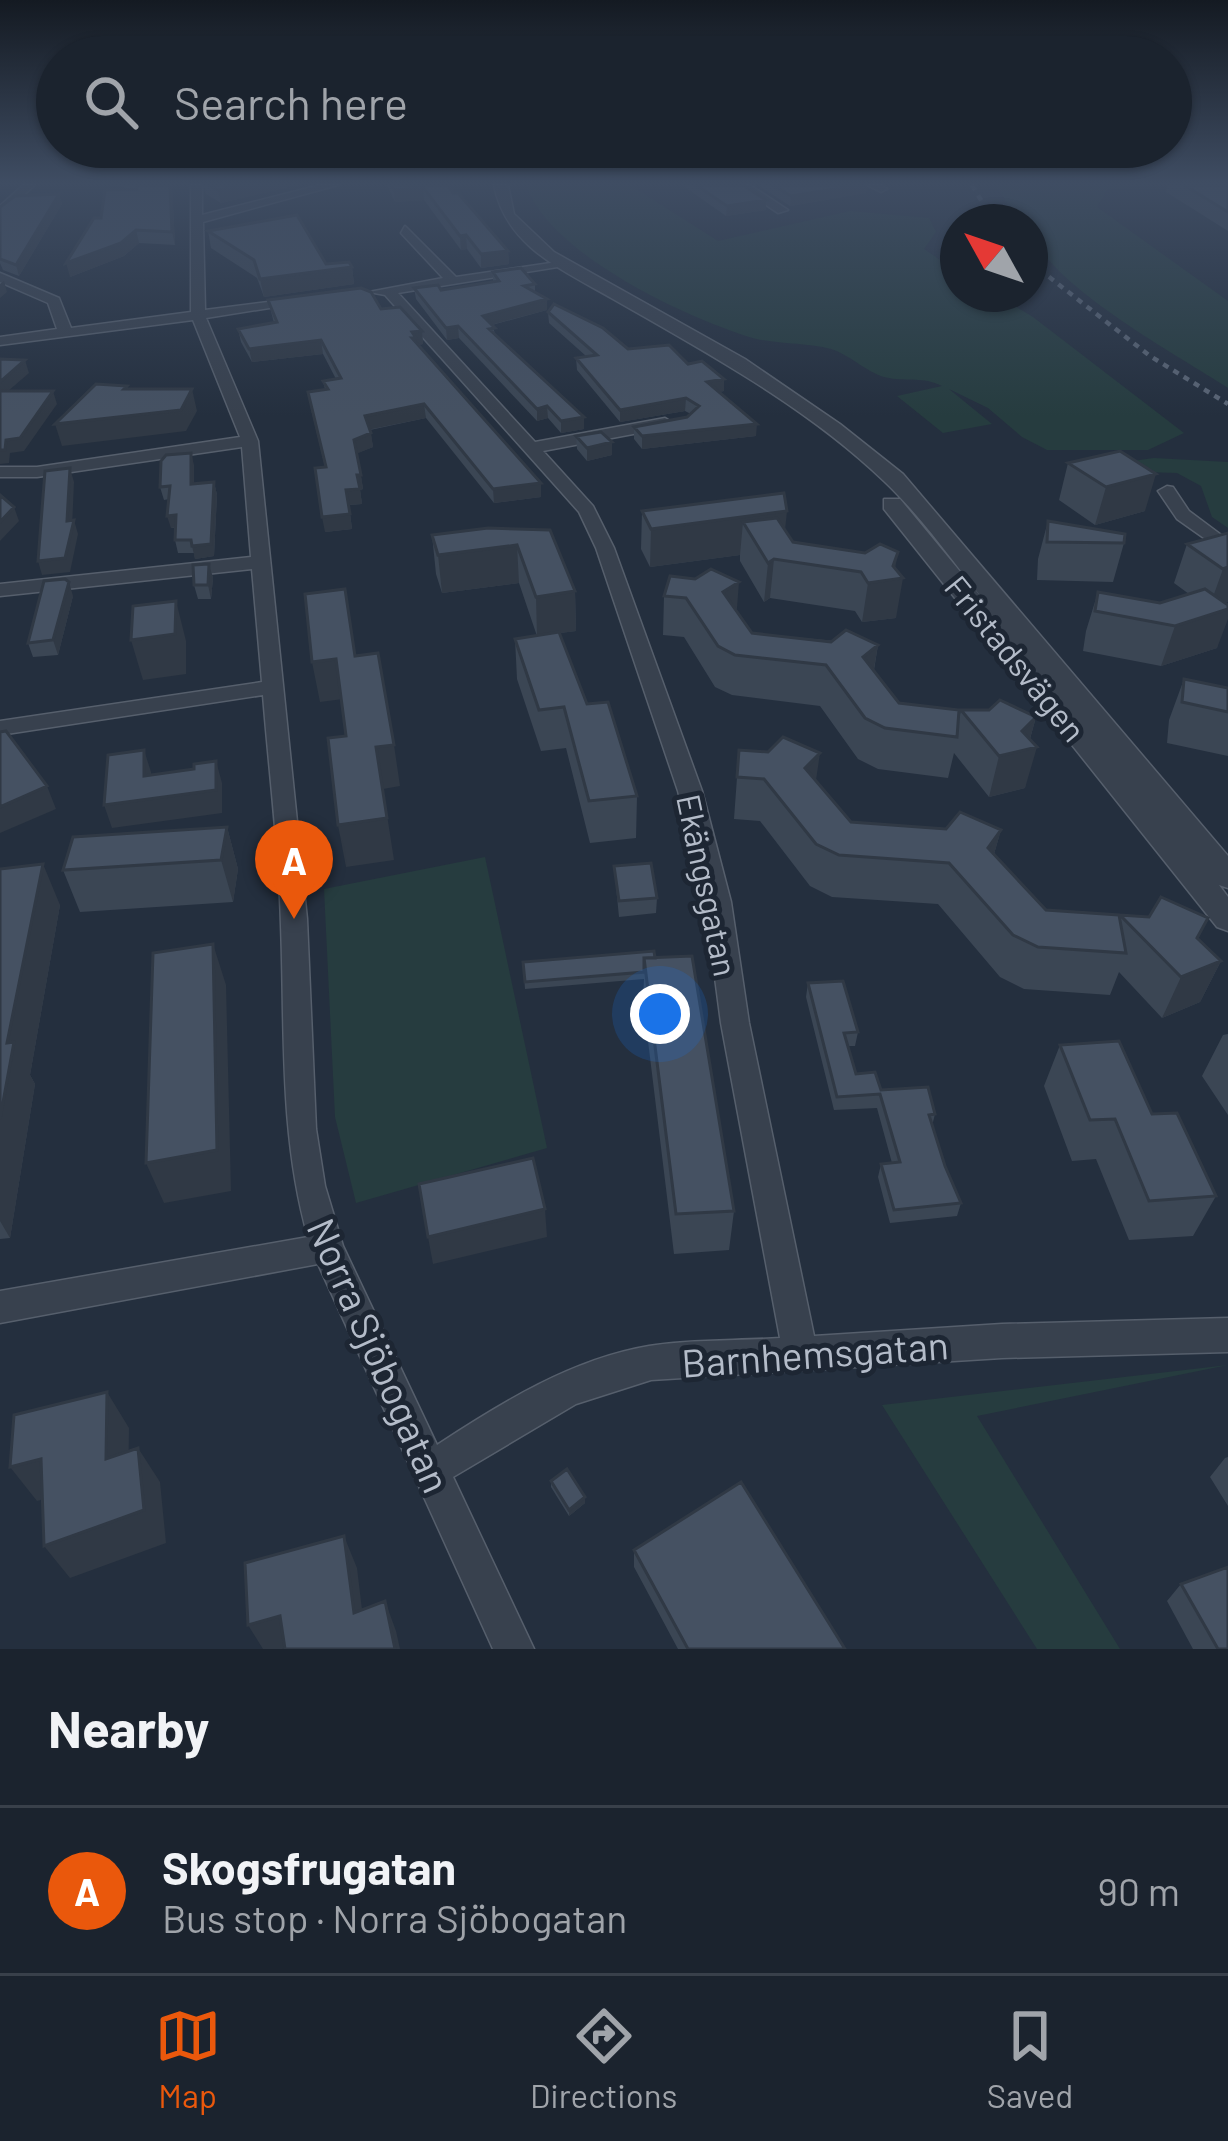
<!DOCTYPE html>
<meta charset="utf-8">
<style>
body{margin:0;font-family:Barlow,sans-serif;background:#242b36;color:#f1f3f6}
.compass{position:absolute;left:940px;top:204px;width:108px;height:108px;border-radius:50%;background:#1b232e;box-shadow:0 3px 9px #0004;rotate:310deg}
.you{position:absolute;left:660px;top:1014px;width:42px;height:42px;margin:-30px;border:9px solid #fff;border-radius:50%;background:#1a73e8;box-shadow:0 0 0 18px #1a73e833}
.badge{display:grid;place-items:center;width:78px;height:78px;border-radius:50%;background:#ea580c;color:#fff;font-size:39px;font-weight:700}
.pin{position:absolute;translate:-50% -99px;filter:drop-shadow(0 3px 6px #0008)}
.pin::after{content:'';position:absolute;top:63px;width:42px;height:36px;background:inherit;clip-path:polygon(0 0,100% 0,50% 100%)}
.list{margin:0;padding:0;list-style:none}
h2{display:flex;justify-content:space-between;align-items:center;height:156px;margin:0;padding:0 48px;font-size:51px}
h2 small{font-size:39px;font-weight:400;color:#a0a4aa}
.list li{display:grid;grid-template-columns:78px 1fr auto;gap:36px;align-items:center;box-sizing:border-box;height:168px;padding:0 48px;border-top:3px solid #39404a}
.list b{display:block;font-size:45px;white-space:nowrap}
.list p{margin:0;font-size:39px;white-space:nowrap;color:#a0a4aa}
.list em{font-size:39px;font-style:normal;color:#a0a4aa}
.icon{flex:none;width:66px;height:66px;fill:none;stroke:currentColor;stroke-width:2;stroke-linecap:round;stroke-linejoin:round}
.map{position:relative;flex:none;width:1228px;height:1649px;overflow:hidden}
.search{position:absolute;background:#1b232e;box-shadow:0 3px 9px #0004;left:36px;right:36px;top:36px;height:132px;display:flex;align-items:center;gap:30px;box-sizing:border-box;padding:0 42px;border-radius:66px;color:#a0a4aa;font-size:45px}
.sheet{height:324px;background:#1b232e}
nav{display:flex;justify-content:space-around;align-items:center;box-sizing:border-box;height:168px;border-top:3px solid #39404a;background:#1b232e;font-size:33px;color:#a0a4aa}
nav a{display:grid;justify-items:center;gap:6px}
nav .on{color:#ea580c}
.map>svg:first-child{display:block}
</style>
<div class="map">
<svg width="1228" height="1649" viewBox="0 0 1228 1649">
<rect width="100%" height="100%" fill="#242f3e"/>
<path fill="#263c3f" d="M526 185H630L718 241 850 211 929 218 936 232 924 249 958 272V294H995L1033 317 1184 433 1148 450H1047L1022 437 988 408 949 389 992 424 943 433 897 396 942 386C922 376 909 382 889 378 869 375 851 355 831 349 805 342 776 345 749 337 683 316 550 254 526 185Z
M995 185H1150L1107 190 1097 207 1228 301V388C1183 358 1030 276 1030 222H1020Z
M1154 458 1228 462V528L1212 517 1201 486 1177 473 1143 472 1132 461Z
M485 857 547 1148 356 1203 335 1117 324 889Z
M1228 1365 977 1416 1120 1649H1037L882 1405Z"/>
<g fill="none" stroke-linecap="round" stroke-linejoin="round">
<g stroke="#565f6c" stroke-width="3">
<path id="minor" d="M23 185H35L0 216V206Z
M191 185H202V215L320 185H338L203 222 205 310 300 298 307 302 206 318 258 441 307 919 316 1129 325 1186 343 1246 437 1445C501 1403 572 1359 649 1346 691 1339 737 1341 780 1338L721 1023 705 902 678 791 596 548 579 512 385 295 369 292 443 278 401 233 405 226 456 277 564 261 570 265 398 293 535 442 665 418 673 423 665 428 543 451 593 506 614 548 702 791 731 902 749 1023 814 1336 1002 1324 1228 1318V1352L1002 1358 651 1380 576 1404 453 1477 534 1649H493L318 1264 0 1323V1291L308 1237C279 1135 285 1030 281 925 279 848 269 771 263 695L0 735V721L262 682 252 569 0 596V584L251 557 242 447 37 477H0V467H37L240 437 193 320 0 345V337L57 329 48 303 0 282V273L59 298 71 328 191 312Z
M737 185H750L788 210 778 213Z
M867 185H881L887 189 881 192Z
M1167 486 1173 487 1189 511 1228 540V555L1177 519 1158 491Z"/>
</g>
<g stroke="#565f6c" stroke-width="3">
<path id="tertiary" d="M494 185H508L514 214 554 252 745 359 840 424 903 474 1228 856V888L1219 885 1228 897V931L1217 927 884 509V499H900L996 615C960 572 926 521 885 482 806 406 707 353 613 299 563 270 506 247 494 185Z"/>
</g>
<use href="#minor" fill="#38414e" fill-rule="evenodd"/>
<use href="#tertiary" fill="#38414e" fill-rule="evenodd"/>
<path stroke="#5a6575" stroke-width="4.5" stroke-dasharray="6 6" stroke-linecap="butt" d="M972 185 994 222
M1030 262 1150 356 1228 404"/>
</g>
<path fill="#3b4654" d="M111 185H172L175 245 139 243 124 256 70 277 101 218 132 189Z
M203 185H297L221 203 206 194Z
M387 185H448L453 193 508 251 509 264 481 268 467 249 461 250 424 200 395 202Z
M682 185H743L766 210 726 216Z
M758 185H867L866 193 790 206Z
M1168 185H1228V231L1166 192Z
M59 194 62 204 19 276 3 270 0 263V207Z
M208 231 326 264 352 267 354 284 264 297 257 278 211 248Z
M493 272 535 284V292L547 310 492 325 496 336 584 417V429L561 433 548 418 537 421 459 338 447 340 416 299 414 288 441 290 493 282Z
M268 300 381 309 422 331 423 344 418 345 541 497 494 503 426 418 370 430 373 447 357 453 363 489 360 490 362 504 349 505 352 529 325 532V467L310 405 325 389 323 381 336 379 323 354 252 362 241 342 238 329 274 323Z
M548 312 628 349 688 364 724 379V391L718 392 756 436 642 449 634 439V427L687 417 691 414 685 411 620 422 577 370 576 358 586 356 549 323Z
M576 436 612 455 587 461 577 449Z
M1068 463 1145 511 1095 525 1059 500Z
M194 465V484L214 482 217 495 214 556 195 559 194 553H178L175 540 176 528H171L169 499 164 500 160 487Z
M784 493 785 530 793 542 895 569 896 618 862 622 855 611 770 598 764 602 740 561V555L650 567 641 549 642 511Z
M1048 521 1124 543 1113 582 1037 580 1038 559Z
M550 530 575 591 576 631 560 633 587 704 637 796 636 838 590 843 566 748 541 751 517 679 515 639 537 636 519 583 442 593 436 574 432 535Z
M1228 533 1225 603 1217 648 1161 666 1083 651 1086 631 1098 592 1160 603 1189 594 1174 583 1187 544Z
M209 564 213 578 211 599H198L194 585Z
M670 576 737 611 752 633 878 645 874 670 899 703 958 723 961 710 1036 717 1030 739 1025 788 989 797 954 753 948 778 878 769 858 759 820 706 732 695 715 687 684 637 663 635 664 596Z
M73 596 58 655 33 657 28 643Z
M1184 679 1228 688V756L1167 743 1169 720Z
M739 750 816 781 851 822 946 829 1001 830 994 854 1046 910 1149 917 1208 918 1198 939 1221 961 1200 1002 1162 1018 1119 972 1110 995 1024 989 1000 977 938 904 832 897 810 886 760 821 734 819Z
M227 827 238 869 233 902 80 912 63 870Z
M614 866 657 898 656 913 619 917Z
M0 869 60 905 30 1075 35 1084 10 1238 0 1239Z
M654 951 734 1211 729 1250 674 1254 643 1000 644 979 525 989 523 962Z
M808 983 858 1032 855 1046H848L856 1074 881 1090 935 1114 932 1126 945 1166 961 1203 957 1216 890 1223 878 1177 881 1164 892 1163 877 1108 834 1110 806 997Z
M1228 1034V1115L1202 1076 1223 1035Z
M1060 1045 1152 1114 1216 1196 1193 1236 1129 1240 1096 1159 1072 1161 1044 1086Z
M1228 1457V1506L1210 1477 1225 1458Z
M551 1481 585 1503 569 1516 551 1487Z
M634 1550 845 1649H678L634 1567Z
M1181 1584 1228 1649H1193L1167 1601Z"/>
<path fill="#303945" d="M170 185H172L175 245 172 232Z
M244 185H297L221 203 218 190Z
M867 185 866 193 790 206 791 196Z
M423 187 424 200 395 202 394 190Z
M59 194 62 204 19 276 16 265Z
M766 200V210L726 216 727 206Z
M136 230 139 243 124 256 70 277 66 263Z
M466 235 467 249 461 250 460 236Z
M508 251 509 264 481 268V254Z
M352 267 354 284 264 297 260 279Z
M4 281 7 292 0 298V284Z
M547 299V310L483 327V316Z
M458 326 459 338 447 340 446 328Z
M422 331 423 344 417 345 418 351 412 332Z
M321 340 323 354 252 362 249 349Z
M25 360 29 373 0 398V382Z
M724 379V391L706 395 707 382Z
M192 389 197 411 186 431 62 446 55 424Z
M53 391 57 404 24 451 10 453 9 463 0 464V450L6 440Z
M686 398 685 411 620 422V410Z
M424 404 426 418 367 430 365 416Z
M547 406 548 418 537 421V409Z
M584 417V429L561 433V421Z
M757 424 756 436 642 449V436Z
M371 433 373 447 356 454 354 440Z
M612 442V455L587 461V448Z
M191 453 194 465V497L191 484Z
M70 468 74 482 72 528 74 520 78 534 70 572 42 575 38 561 67 521Z
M1156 474 1145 511 1095 525 1106 487Z
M357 475H361L363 489 360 490 362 504 348 505 346 490Z
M214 482 217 495 214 556 195 559 192 546Z
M541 483V497L494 503 493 489Z
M14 507 19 521 0 541V522Z
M787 511 783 550 743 522 740 555 650 567 651 529Z
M350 514 352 529 325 532 322 517Z
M176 515 179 527 171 528 167 516Z
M517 545 519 583 442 593 438 555Z
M898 552 893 580 903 578 896 618 862 622 868 583 893 566Z
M774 559 770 598 764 602 768 563Z
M209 564 213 578 211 599 208 585Z
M1228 567V602L1209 608 1223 569Z
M69 582 73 596 58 655 53 640Z
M739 582 736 621 723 592Z
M575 591 576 631 537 636 536 597Z
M176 601 186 641V674L143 680 131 640Z
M1228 609V619L1217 648 1161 666 1175 626Z
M878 645 871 685 863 657Z
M336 659 343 699 320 702 312 662Z
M1036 717 1027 749 1037 747 1025 788 989 797 999 756Z
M394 745 400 786 383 789 394 860 346 867 338 825 376 747Z
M144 750 151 772V798L144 776Z
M820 753 814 794 805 768Z
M216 761 222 783V813L112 828 104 805Z
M47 786 56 809 0 833V807Z
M227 827 238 869 233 902 221 860Z
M1001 830 989 871 988 848Z
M43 864 60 905 30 1075 35 1084 10 1238 0 1221V1119L7 1043Z
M213 944 226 985 231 1191 164 1203 146 1163Z
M1221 961 1200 1002 1162 1018 1181 977Z
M545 1209 547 1237 433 1264 428 1237Z
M107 1392 129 1428 128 1493 106 1459Z
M138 1448 160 1482 166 1543 70 1578 44 1546Z
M41 1459 67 1493 37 1501 10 1467Z
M585 1497V1503L569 1516V1510Z
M344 1536 357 1568 366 1643 354 1613Z
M385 1601 396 1631 400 1649H395Z
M280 1616 296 1645 282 1649H263L248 1625Z"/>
<path fill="#455162" stroke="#303945" stroke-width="3" d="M137 185H170L172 232 136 230 121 243 66 263 94 218H101L105 190 137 189Z
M209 185H244L218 190Z
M391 185H448L453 193H458L508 251 481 254 466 235 460 236 423 187 394 190Z
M696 185H743L766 200 727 206Z
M773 185H860L791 196Z
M1184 185H1228V212Z
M59 194 16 265 0 259V207L15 196Z
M297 215 326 264 349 262 352 267 260 279 254 260 208 231Z
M521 268 535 284 524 286 547 299 483 316 495 328 489 329 584 417 561 421 547 406 537 409 458 326 446 328 414 288 438 285 441 290 499 281 493 272Z
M361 288 371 292 381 309 400 307 422 331 412 332 416 338H412L541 483 493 489 424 404 365 416 371 433 354 440 361 475H357L360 489 346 490 350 514 322 517 315 468 326 467 308 392 328 389 323 381 341 378 321 340 249 349 238 329 277 322 268 300Z
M554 304 603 328 628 349 669 345 688 364 702 361 724 379 707 382 757 424 642 436 634 427 687 417 699 406 686 398 620 410 576 358 597 355 548 312Z
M0 359 25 360 0 382Z
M96 384 127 386 124 389H192L181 410 55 424Z
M0 391H53L20 438 6 440 5 450H0Z
M601 432 612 442 587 448 576 436Z
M1120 451 1156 474 1106 487 1068 463Z
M191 453V484L214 482 211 544 192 546 191 540H175L176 515 167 516 170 486 160 487 161 461 166 455Z
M70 468 67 521 74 520 65 558 38 561 45 471Z
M784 493 787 511 651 529 642 511Z
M0 495 14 507 0 522Z
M777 518 793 542 865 553 880 544 898 552 893 566 903 578 868 583 861 572 774 559 768 563 743 522Z
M1048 521 1125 534 1124 543 1047 542Z
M488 528 550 530 575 591 536 597 517 545 438 555 432 535Z
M1228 533V567L1223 569 1187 544Z
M209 564 208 585H194L193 565Z
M711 569 739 582 723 592 752 633 831 642 846 630 878 645 863 657 899 703 959 710 957 737 885 728 865 718 826 665 735 655 718 646 686 598 664 596 670 576 695 579Z
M65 579 69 582 53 640 28 643 44 581Z
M345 589 355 656 378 653 394 745 376 747 387 818 338 825 328 738 346 736 336 659 312 662 305 594Z
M1205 589 1228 605V609L1175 626 1095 611 1098 592 1160 603Z
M176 601 175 634 131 640 133 606Z
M559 632 587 704 608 702 637 796 589 801 564 707 539 710 515 639Z
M1184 679 1228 688V712L1182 702Z
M1000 700 1036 717 1022 731 1037 747 999 756 961 710H989Z
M6 731 47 786 0 807V732Z
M783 737 820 753 805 768 851 822 946 829 960 812 1001 830 988 848 1046 910 1119 915 1126 953 1038 947 1013 935 949 863 839 855 816 844 764 779 737 777 739 750 768 752Z
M144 750V776L194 769V764L216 761V790L104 805 108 755Z
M227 827 221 860 63 870 73 837Z
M651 863 657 898 619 901 614 866Z
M43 864 7 1043 14 1042 0 1119V869Z
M1161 897 1208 918 1197 938 1221 961 1181 977 1120 915 1149 917Z
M213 944 217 1150 146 1163 153 953Z
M654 951 655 958H644V972L525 982 523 962Z
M692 956 734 1211 676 1214 644 958Z
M843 981 858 1032 844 1033 856 1074 875 1072 881 1090 928 1087 935 1114 929 1115 945 1166 961 1203 894 1210 881 1164 900 1162 880 1094 837 1097 808 983Z
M1119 1041 1152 1114 1177 1113 1216 1196 1149 1201 1115 1119 1090 1120 1060 1045Z
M533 1158 545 1209 428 1237 419 1184Z
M107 1392 106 1459 138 1448 144 1510 44 1546 41 1459 10 1467 14 1415Z
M567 1469 585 1497 569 1510 551 1481Z
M741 1482 845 1649H688L634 1550Z
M344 1536 354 1613 385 1601 395 1649H285L280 1616 248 1625 245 1563Z
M1228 1567V1649H1218L1181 1584Z"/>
<linearGradient id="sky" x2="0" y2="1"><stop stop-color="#141a22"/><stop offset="0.44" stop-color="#3f4d63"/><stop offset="1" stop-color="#3f4d63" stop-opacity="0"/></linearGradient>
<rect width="1228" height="416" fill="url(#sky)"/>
<g text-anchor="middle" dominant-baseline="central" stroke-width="10" stroke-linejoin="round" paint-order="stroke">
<g font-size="33" fill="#b4bcc9" stroke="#1d2633">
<text transform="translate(1016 658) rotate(51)">Fristadsvägen</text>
<text transform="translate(708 885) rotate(78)">Ekängsgatan</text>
</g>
<g font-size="39" fill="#b4bcc9" stroke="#1d2633">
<text transform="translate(815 1353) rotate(-4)">Barnhemsgatan</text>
<text transform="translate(380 1355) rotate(66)">Norra Sjöbogatan</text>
</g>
</g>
</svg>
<svg class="compass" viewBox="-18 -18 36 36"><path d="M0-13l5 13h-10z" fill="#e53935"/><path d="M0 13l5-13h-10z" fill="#a0a4aa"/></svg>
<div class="you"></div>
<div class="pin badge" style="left:294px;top:919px">A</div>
<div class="search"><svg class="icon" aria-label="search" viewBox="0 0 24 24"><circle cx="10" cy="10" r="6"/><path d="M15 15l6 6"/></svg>Search here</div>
</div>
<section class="sheet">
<h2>Nearby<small></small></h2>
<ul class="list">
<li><span class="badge">A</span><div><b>Skogsfrugatan</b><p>Bus stop · Norra Sjöbogatan</p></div><em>90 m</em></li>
</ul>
</section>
<nav>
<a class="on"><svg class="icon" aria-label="map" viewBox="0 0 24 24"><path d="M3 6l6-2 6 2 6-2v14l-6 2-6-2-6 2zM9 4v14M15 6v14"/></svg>Map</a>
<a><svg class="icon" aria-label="directions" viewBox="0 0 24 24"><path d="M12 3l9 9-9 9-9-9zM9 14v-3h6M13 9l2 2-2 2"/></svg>Directions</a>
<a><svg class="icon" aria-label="saved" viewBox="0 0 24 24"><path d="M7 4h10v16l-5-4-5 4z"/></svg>Saved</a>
</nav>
